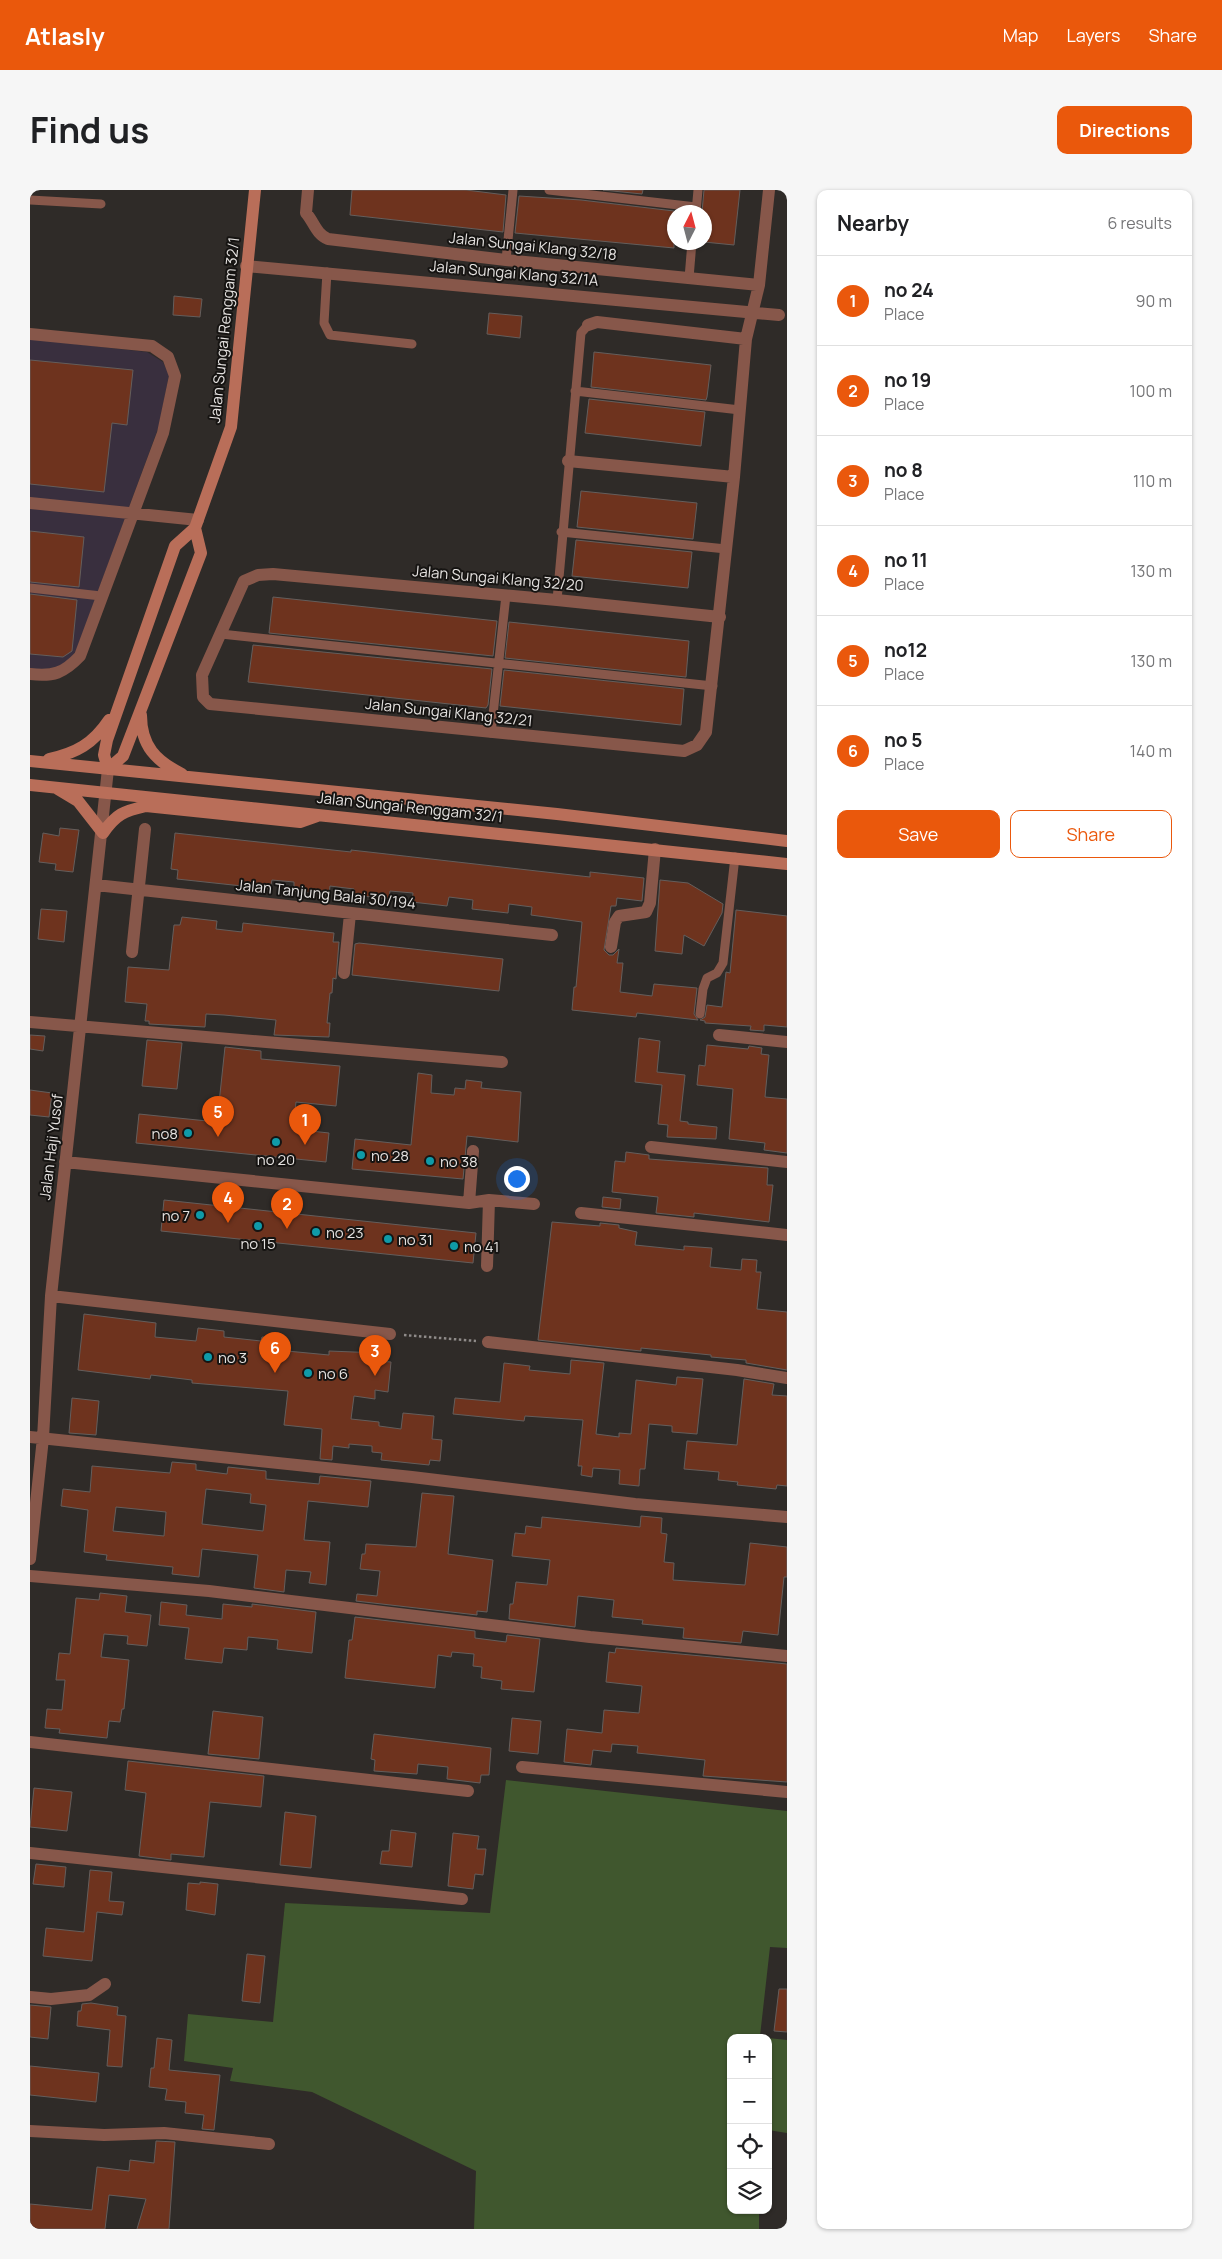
<!DOCTYPE html>
<meta charset="utf-8">
<style>
body{margin:0;font-family:Manrope,sans-serif;background:#f6f6f6;color:#202124}
.controls{position:absolute;right:15px;bottom:15px;display:grid;overflow:hidden;border-radius:10px;box-shadow:0 1px 4px #0004}
.controls button{width:45px;height:45px;display:grid;place-items:center;padding:0;border:0;border-bottom:1px solid #e0e0e0;background:#fff;color:#202124;font:25px sans-serif}
.compass{position:absolute;left:637px;top:15px;width:45px;height:45px;border-radius:50%;background:#fff;box-shadow:0 1px 4px #0004;rotate:6deg}
.you{position:absolute;left:486px;top:988px;width:18px;height:18px;margin:-12px;border:4px solid #fff;border-radius:50%;background:#1a73e8;box-shadow:0 0 0 8px #1a73e833}
.badge{display:grid;place-items:center;width:32px;height:32px;border-radius:50%;background:#ea580c;color:#fff;font-size:16px;font-weight:700}
.pin{position:absolute;translate:-50% -41px;filter:drop-shadow(0 1px 2px #0008)}
.pin::after{content:'';position:absolute;top:26px;width:18px;height:15px;background:inherit;clip-path:polygon(0 0,100% 0,50% 100%)}
.list{margin:0;padding:0;list-style:none}
h2{display:flex;justify-content:space-between;align-items:center;height:65px;margin:0;padding:0 20px;font-size:21px}
h2 small{font-size:16px;font-weight:400;color:#757577}
.list li{display:grid;grid-template-columns:32px 1fr auto;gap:15px;align-items:center;box-sizing:border-box;height:90px;padding:0 20px;border-top:1px solid #e0e0e0}
.list b{display:block;font-size:19px;white-space:nowrap}
.list p{margin:0;font-size:16px;white-space:nowrap;color:#757577}
.list em{font-size:16px;font-style:normal;color:#757577}
.actions{display:flex;gap:10px;padding:15px 20px}
.actions a{flex:1;padding:11px 0;border:1px solid #ea580c;border-radius:10px;text-align:center;font-size:18px;color:#ea580c}
.actions .main{background:#ea580c;color:#fff}
.icon{flex:none;width:28px;height:28px;fill:none;stroke:currentColor;stroke-width:2;stroke-linecap:round;stroke-linejoin:round}
.map{position:relative;flex:none;width:757px;height:2039px;overflow:hidden;border-radius:10px}
header{display:flex;align-items:center;gap:30px;box-sizing:border-box;height:70px;padding:0 25px;background:#ea580c;color:#fff}
header strong{font-size:24px}
nav{display:flex;gap:28px;margin-inline-start:auto;font-size:18px}
.intro{display:flex;align-items:center;justify-content:space-between;box-sizing:border-box;height:120px;padding:0 30px}
h1{margin:0;font-size:35px}
.button{padding:12px 22px;border-radius:10px;background:#ea580c;color:#fff;font-size:18px;font-weight:700}
main{display:flex;gap:30px;padding:0 30px}
aside{flex:1;background:#fff;border-radius:10px;box-shadow:0 1px 4px #0004}
.map>svg:first-child{display:block}
</style>
<header>
<strong>Atlasly</strong>
<nav><a>Map</a><a>Layers</a><a>Share</a></nav>
</header>
<div class="intro"><h1>Find us</h1><a class="button">Directions</a></div>
<main>
<div class="map">
<svg width="757" height="2039" viewBox="0 0 757 2039">
<rect width="100%" height="100%" fill="#2f2b28"/>
<path fill="#392f3e" d="M0 149 117 162 133 172 139 185 129 236 46 461 35 475 12 480 0 479Z"/>
<path fill="#40572e" d="M476 1590 757 1621V1758L740 1757 730 1846 738 1848H701V2020H729V2039H444L446 1981 282 1902 200 1891 203 1878 154 1871 158 1824 243 1832 255 1713 460 1723Z
M738 1848 757 1850V1943L738 1940Z"/>
<path fill="#6e331e" stroke="#645e5c" fill-rule="evenodd" d="M322 0H436L476 5 473 42 320 25Z
M573 0H613L612 4Z
M674 0H710L704 55 674 52V22H672Z
M489 6 551 10 644 21V58L485 43Z
M144 106 172 109 170 127 143 125Z
M459 123 492 126 490 148 457 144Z
M564 162 681 175 677 207 676 210 561 197Z
M0 170 103 180 97 235 82 233 74 302 0 294Z
M559 209 675 222 671 256 555 243Z
M551 301 667 313 663 349 547 337Z
M0 341 54 347 49 397 0 392Z
M546 350 662 362 658 398 542 386Z
M0 404 47 410 42 461 33 467 0 464Z
M243 407 467 431 463 466 239 443Z
M479 432 659 451 656 487 475 468Z
M223 455 462 479 458 515 456 518 218 492Z
M474 480 654 499 651 535 470 516Z
M30 638 49 640 43 682 25 680 26 674 9 672 13 643 29 646Z
M145 643 321 662V660L560 687V682L614 688 612 711 587 708 586 716H581L574 760 579 765H583L589 759 587 773H593L590 802 622 806 624 794 667 798 664 824 668 830 607 823 606 827 542 820 544 797H546L552 732 501 725 502 717 479 714 478 723 442 719 443 710 419 707 417 716 382 712 383 703 360 701 359 709 323 705 324 699 300 696 299 705 264 701V692L242 690 240 699 147 689 148 680 141 679Z
M630 690 658 693 693 714 692 723 674 756 654 745 652 764 625 761Z
M11 719 37 721 34 752 8 749Z
M706 720 757 726V837L734 835V841L720 840 721 836 675 833V831L670 830 675 827 677 815 692 817 696 782 700 783Z
M152 727 187 731 186 739 212 742 213 733 304 743 303 752H309L306 789 303 788 302 803H300L297 833H300L299 847 244 845 246 830 194 825 176 824 175 837 119 834V831H115L117 814 95 812 98 777 139 780 144 735H150Z
M329 753 473 769 469 801 322 785 325 754Z
M0 845 15 846 13 861 0 859Z
M609 848 630 851 627 882 655 885 650 931 658 932V934L687 937 686 949 637 947 638 935 628 934 632 895 605 892Z
M117 850 152 853 147 899 112 896Z
M677 855 718 859 719 856 732 858 731 864 739 865 735 907 757 909V963L734 960 735 953 699 949 703 899 667 895 669 875 675 876Z
M195 857 231 861V869L310 876 306 916 266 912 263 939 299 943 296 972 106 953 109 924 187 932Z
M388 883 402 885 401 903 424 905 425 898 435 899 436 890 452 892 451 898 491 902 488 952 437 946 433 989 322 979 325 949 381 955Z
M0 900 22 903 19 927 0 925Z
M596 962 619 965V969L738 978 737 995H743L739 1032 664 1023V1027L626 1023 628 1007 582 1002 585 971 595 972Z
M573 1007 591 1009 590 1019 572 1017Z
M134 1010 446 1043 443 1073 131 1041Z
M522 1032 570 1036V1033L589 1035V1038L607 1042 605 1055 654 1060V1056L682 1058 680 1077 711 1080 712 1069 727 1070 726 1082H731L727 1119 757 1122V1180L716 1173V1170L681 1167V1165L611 1158V1161L508 1150Z
M54 1124 126 1133 125 1147 166 1151 168 1138 194 1141V1147L231 1151 232 1147 258 1150 257 1161 299 1165V1161L349 1163 348 1171 361 1172 358 1202 345 1200V1209L324 1206 321 1229 349 1232V1236L371 1239 373 1223 404 1226 402 1249 412 1250 410 1271 400 1270 399 1275 351 1270 352 1263 342 1262V1256L319 1254V1258L303 1256 302 1270 290 1269 292 1239 254 1235 258 1201 162 1193V1190L121 1185 120 1189 48 1180Z
M541 1170 574 1173 566 1244 589 1247V1243L601 1244 606 1190 646 1195 647 1187 673 1189 667 1244 642 1242V1236L619 1234 615 1279H610L609 1296 589 1294 590 1280 563 1278 562 1287 551 1285 552 1276H548L553 1230 495 1226 494 1231 423 1224 425 1208 470 1212 474 1173 500 1176 499 1180 540 1184Z
M714 1189 744 1194 742 1205 757 1206V1296L747 1295 746 1299 707 1295 708 1292 688 1290 689 1282 654 1279 657 1251 707 1255Z
M42 1208 69 1211 66 1245 39 1243Z
M142 1272 166 1274V1280L197 1284 198 1277 236 1281V1289L289 1294 290 1286 341 1291 338 1317 278 1311 274 1350 300 1352 296 1395 279 1393 281 1382 256 1380 254 1402 224 1398 228 1365 172 1359 169 1387 142 1384 143 1377 76 1370 77 1365 54 1362 58 1320 31 1316 33 1299 60 1302 62 1276 140 1283ZM176 1299 221 1304 220 1313 236 1315 233 1341 172 1334ZM86 1317 136 1322 134 1346 83 1341Z
M392 1303 424 1306 418 1364 463 1370 457 1422 447 1421V1425L326 1411 327 1404 347 1406 350 1381 330 1379 332 1364H335L336 1354 386 1357Z
M611 1326 632 1328 631 1343 637 1344 634 1372 644 1373 643 1390 715 1395 720 1353 757 1357V1387H754L748 1445 713 1441 711 1453 653 1448 654 1438 612 1434 613 1430 582 1427 584 1410 548 1406 545 1437 479 1429 480 1414H483L486 1392 517 1395 520 1370 482 1366 485 1343 495 1344 496 1336 511 1338 512 1327 610 1337Z
M70 1403 97 1406 95 1422 121 1425 117 1456 97 1454 98 1446 74 1444 71 1467 99 1470 94 1519H92L90 1532 79 1531 77 1548 29 1543 30 1539 15 1538 17 1519 32 1520 35 1490H26L29 1463 40 1464 46 1408 69 1410Z
M131 1412 157 1415 156 1425 192 1429 193 1414 222 1417V1414L286 1422 282 1463 247 1459 248 1450 218 1447 217 1460 194 1458 192 1473 155 1469 159 1438 129 1435Z
M325 1427 445 1441V1448L476 1452 477 1445 510 1449 504 1502 471 1499 472 1491 451 1488 452 1477 443 1476 444 1464 422 1462 421 1467 408 1465 405 1498 315 1488 319 1450H322Z
M586 1458 757 1474V1592L673 1586 675 1570 607 1563 608 1556 582 1554 581 1562 563 1560 561 1575 534 1572 537 1539 572 1543 574 1520 609 1523 612 1496 576 1492 579 1462 585 1463Z
M183 1521 233 1527 229 1569 178 1564Z
M482 1528 511 1531 508 1564 479 1561Z
M344 1544 461 1558 459 1585H451L450 1593 417 1589 418 1577 388 1574 387 1584 344 1581 345 1570 341 1569Z
M98 1571 234 1586 231 1617 180 1612 174 1667 141 1664V1670L109 1666 116 1603 95 1600Z
M4 1598 42 1602 37 1641 0 1637Z
M255 1622 286 1626 281 1678 250 1675Z
M361 1640 386 1643 382 1677 350 1674 352 1661H359Z
M423 1643 449 1646 447 1659H456L453 1685 445 1684 443 1699 418 1696Z
M6 1674 36 1677 34 1697 3 1694Z
M60 1680 82 1682 79 1711 94 1712 92 1725 67 1722 62 1771 13 1766 16 1738 54 1742Z
M170 1692 188 1694 185 1725 156 1720 158 1693 170 1694Z
M217 1764 235 1766 230 1813 212 1811Z
M749 1799H757V1842L744 1841Z
M61 1813 88 1817 87 1825 96 1826 92 1877 77 1876 80 1840 47 1836 48 1821H51L52 1814Z
M0 1815 21 1817 18 1849 0 1847Z
M127 1848 142 1850 139 1880 190 1885 184 1940 172 1939 174 1925 155 1923 156 1912 135 1910 137 1899 119 1897 121 1878H124Z
M0 1876 69 1883 66 1912 0 1905Z
M126 1951 145 1952 139 2039H107L116 2009 79 2005 75 2039H0V2014L62 2020 67 1977 99 1981 100 1970 124 1973Z"/>
<g fill="none" stroke-linecap="round" stroke-linejoin="round">
<path stroke="#8f8b89" stroke-width="2.5" stroke-dasharray="2.5 2.5" stroke-linecap="butt" d="M374 1145 446 1151"/>
<path stroke="#87574a" stroke-width="9" d="M519 0 666 17
M0 10 71 14
M666 22 668 0
M476 70 483 0
M297 82 294 133 300 145 382 154
M659 88 662 52
M545 201 710 220
M531 342 696 359
M0 398 71 406
M527 410 551 143 558 135
M191 444 683 496
M461 543 476 405
M670 824 673 799 677 788 687 783 693 773 705 667"/>
<path stroke="#87574a" stroke-width="12" d="M278 0 276 23C284 32 286 44 298 49L476 70 729 95
M216 76 749 125
M558 135 567 132 716 149
M0 144 122 156 138 167 145 186 133 243 50 466C34 483 23 487 0 484
M538 271 704 287
M0 313 168 330
M690 427 527 410 243 384 228 385 214 391 172 485 173 507 180 514 654 561 667 555 676 542 704 287 716 149 729 95 739 0
M66 695 522 745
M581 757 585 732 589 726 616 722 620 713 625 659
M102 762 115 639
M314 783 320 724
M0 832 472 872
M689 845 757 852
M621 957 757 972
M35 972 439 1013 459 1010 504 1014
M439 1013 443 961
M551 1023 757 1045
M457 1076 459 1010
M21 1106 360 1144
M458 1152 707 1180 757 1188
M0 1247 382 1287 605 1314 757 1327
M0 1369 13 1248 21 1106 78 579
M0 1386 179 1401 560 1447 757 1466
M0 1552 438 1601
M492 1577 757 1602
M0 1663 432 1709
M0 1807 21 1809 59 1805 75 1794
M0 1941 74 1945 134 1943 239 1954"/>
<path stroke="#b96e59" stroke-width="12" d="M111 525C111 556 126 571 152 584
M19 569C46 563 63 554 79 530
M0 571 527 624 757 651
M78 579 93 566 171 363 165 338 201 237 225 0
M78 579 74 565 77 550 145 356 165 338
M0 595 757 674
M28 599 48 611 73 643C86 624 94 621 116 616L270 632 287 626"/>
</g>
<g fill="#0f9aa8" stroke="#161412" stroke-width="2">
<circle cx="158" cy="943" r="5"/>
<circle cx="246" cy="952" r="5"/>
<circle cx="331" cy="965" r="5"/>
<circle cx="400" cy="971" r="5"/>
<circle cx="170" cy="1025" r="5"/>
<circle cx="228" cy="1036" r="5"/>
<circle cx="286" cy="1042" r="5"/>
<circle cx="358" cy="1049" r="5"/>
<circle cx="424" cy="1056" r="5"/>
<circle cx="178" cy="1167" r="5"/>
<circle cx="278" cy="1183" r="5"/>
</g>
<g text-anchor="middle" dominant-baseline="central" stroke-width="4" stroke-linejoin="round" paint-order="stroke">
<g font-size="15" fill="#e5e2e0" stroke="#161412">
<text transform="translate(503 56) rotate(6)">Jalan Sungai Klang 32/18</text>
<text transform="translate(484 83) rotate(5)">Jalan Sungai Klang 32/1A</text>
<text transform="translate(194 140) rotate(-84)">Jalan Sungai Renggam 32/1</text>
<text transform="translate(468 388) rotate(5)">Jalan Sungai Klang 32/20</text>
<text transform="translate(419 522) rotate(6)">Jalan Sungai Klang 32/21</text>
<text transform="translate(380 617) rotate(6)">Jalan Sungai Renggam 32/1</text>
<text transform="translate(296 704) rotate(6)">Jalan Tanjung Balai 30/194</text>
<text transform="translate(21 957) rotate(-83)">Jalan Haji Yusof</text>
</g>
<g font-size="15" fill="#e5e2e0" stroke="#161412" text-anchor="start">
<text x="148" y="943" text-anchor="end">no8</text>
<text x="341" y="965">no 28</text>
<text x="246" y="969" text-anchor="middle">no 20</text>
<text x="410" y="971">no 38</text>
<text x="160" y="1025" text-anchor="end">no 7</text>
<text x="296" y="1042">no 23</text>
<text x="368" y="1049">no 31</text>
<text x="228" y="1053" text-anchor="middle">no 15</text>
<text x="434" y="1056">no 41</text>
<text x="188" y="1167">no 3</text>
<text x="288" y="1183">no 6</text>
</g>
</g>
</svg>
<div class="controls">
<button>+</button>
<button>−</button>
<button><svg class="icon" aria-label="locate" viewBox="0 0 24 24"><circle cx="12" cy="12" r="6"/><path d="M12 2v4M12 18v4M2 12h4M18 12h4"/></svg></button>
<button><svg class="icon" aria-label="layers" viewBox="0 0 24 24"><path d="M12 4l9 5-9 5-9-5zM3 14l9 5 9-5"/></svg></button>
</div>
<svg class="compass" viewBox="-18 -18 36 36"><path d="M0-13l5 13h-10z" fill="#e53935"/><path d="M0 13l5-13h-10z" fill="#757577"/></svg>
<div class="you"></div>
<div class="pin badge" style="left:275px;top:955px">1</div>
<div class="pin badge" style="left:257px;top:1039px">2</div>
<div class="pin badge" style="left:345px;top:1186px">3</div>
<div class="pin badge" style="left:198px;top:1033px">4</div>
<div class="pin badge" style="left:188px;top:947px">5</div>
<div class="pin badge" style="left:245px;top:1183px">6</div>
</div>
<aside>
<h2>Nearby<small>6 results</small></h2>
<ul class="list">
<li><span class="badge">1</span><div><b>no 24</b><p>Place</p></div><em>90 m</em></li>
<li><span class="badge">2</span><div><b>no 19</b><p>Place</p></div><em>100 m</em></li>
<li><span class="badge">3</span><div><b>no 8</b><p>Place</p></div><em>110 m</em></li>
<li><span class="badge">4</span><div><b>no 11</b><p>Place</p></div><em>130 m</em></li>
<li><span class="badge">5</span><div><b>no12</b><p>Place</p></div><em>130 m</em></li>
<li><span class="badge">6</span><div><b>no 5</b><p>Place</p></div><em>140 m</em></li>
</ul>
<div class="actions"><a class="main">Save</a><a>Share</a></div>
</aside>
</main>
